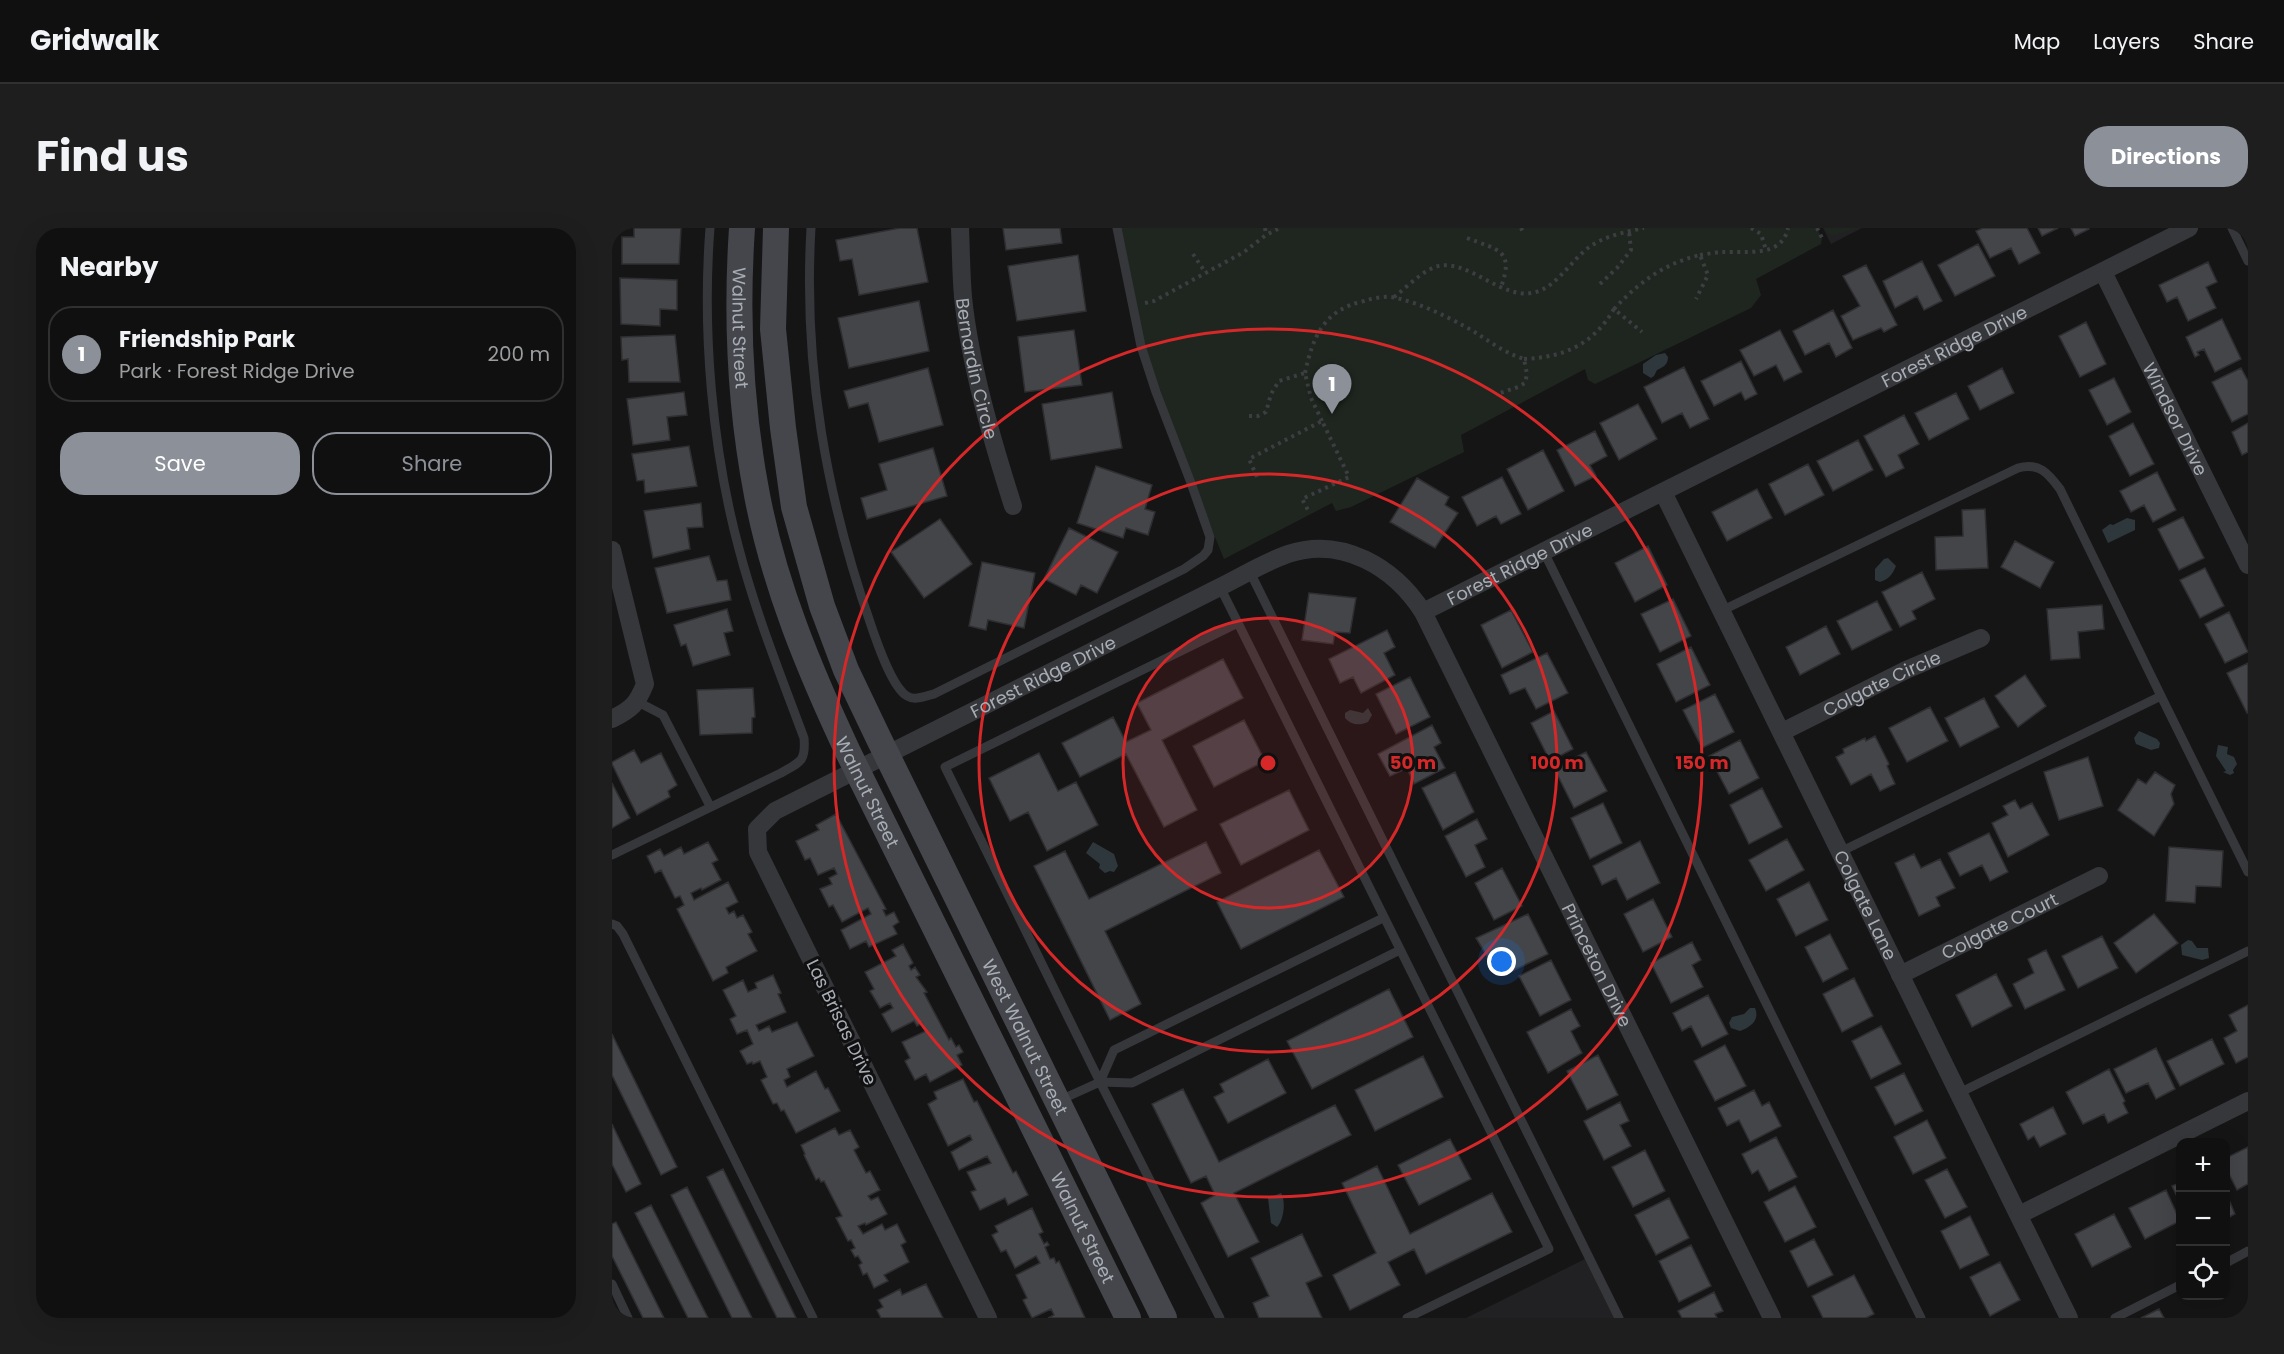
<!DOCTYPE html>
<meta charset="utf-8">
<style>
body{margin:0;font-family:Poppins,sans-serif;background:#1e1e1e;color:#f1f3f6}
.controls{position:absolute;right:18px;bottom:18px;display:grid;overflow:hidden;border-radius:12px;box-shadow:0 6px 24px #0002}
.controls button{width:54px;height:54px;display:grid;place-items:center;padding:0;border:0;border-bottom:2px solid #303030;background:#101010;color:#f1f3f6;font:30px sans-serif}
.you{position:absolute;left:890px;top:734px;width:21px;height:21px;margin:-15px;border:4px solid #fff;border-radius:50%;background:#1a73e8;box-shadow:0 0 0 9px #1a73e833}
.badge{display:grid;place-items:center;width:39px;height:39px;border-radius:50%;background:#8c9099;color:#fff;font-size:20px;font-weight:700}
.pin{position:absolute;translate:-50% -50px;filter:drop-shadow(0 2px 3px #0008)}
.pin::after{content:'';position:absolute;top:32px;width:21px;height:18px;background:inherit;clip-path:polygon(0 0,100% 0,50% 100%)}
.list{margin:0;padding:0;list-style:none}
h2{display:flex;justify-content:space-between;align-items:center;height:78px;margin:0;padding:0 24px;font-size:26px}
h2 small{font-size:20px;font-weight:400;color:#9c9d9f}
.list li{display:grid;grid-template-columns:39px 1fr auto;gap:18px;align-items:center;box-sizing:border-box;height:96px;margin:0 12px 12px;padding:0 12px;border:2px solid #303030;border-radius:24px}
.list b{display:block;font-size:22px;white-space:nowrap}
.list p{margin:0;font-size:20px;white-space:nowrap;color:#9c9d9f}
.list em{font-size:20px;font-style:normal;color:#9c9d9f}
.actions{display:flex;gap:12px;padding:18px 24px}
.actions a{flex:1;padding:14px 0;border:2px solid #8c9099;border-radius:24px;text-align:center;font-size:21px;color:#8c9099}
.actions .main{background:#8c9099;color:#fff}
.icon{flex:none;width:33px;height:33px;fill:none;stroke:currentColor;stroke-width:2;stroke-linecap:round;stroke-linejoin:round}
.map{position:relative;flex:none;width:1636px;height:1090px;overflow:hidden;border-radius:24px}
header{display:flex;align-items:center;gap:36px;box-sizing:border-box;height:84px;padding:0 30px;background:#101010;border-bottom:2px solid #303030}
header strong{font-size:28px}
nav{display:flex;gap:33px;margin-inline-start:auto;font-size:21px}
.intro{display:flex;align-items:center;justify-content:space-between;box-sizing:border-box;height:144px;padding:0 36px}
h1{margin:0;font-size:42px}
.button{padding:15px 27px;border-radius:24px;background:#8c9099;color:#fff;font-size:21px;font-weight:700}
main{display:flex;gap:36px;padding:0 36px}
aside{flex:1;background:#101010;border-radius:24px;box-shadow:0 6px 24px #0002}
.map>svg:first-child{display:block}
</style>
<header>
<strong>Gridwalk</strong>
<nav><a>Map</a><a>Layers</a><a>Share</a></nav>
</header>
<div class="intro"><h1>Find us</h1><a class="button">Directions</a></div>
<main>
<aside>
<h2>Nearby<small></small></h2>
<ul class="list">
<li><span class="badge">1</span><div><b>Friendship Park</b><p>Park · Forest Ridge Drive</p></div><em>200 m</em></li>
</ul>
<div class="actions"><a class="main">Save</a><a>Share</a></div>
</aside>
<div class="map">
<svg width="1636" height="1090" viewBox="0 0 1636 1090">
<rect width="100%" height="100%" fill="#151516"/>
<path fill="#212123" d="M1211 0H1250L1219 16Z
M979 1028 1010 1090H854Z"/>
<path fill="#1f261f" d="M505 0H1205L1210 10 1209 16 1144 51 1149 67 1139 80 983 156 976 152 973 141 849 207 852 224 739 279 724 283 720 275 612 331 544 164Z
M1212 0H1247L1219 8Z"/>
<path fill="#2e373b" d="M1053 125 1056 129C1056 137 1051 139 1045 142L1042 148 1039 150 1031 145V136L1044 127Z
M1515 290 1523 292V302L1496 315 1490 302 1498 296 1501 297Z
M1276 330 1284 338C1280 347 1277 351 1268 354L1263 352V341L1272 331Z
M756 480 760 487 756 494C747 498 739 497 733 490V485L738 482 751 485Z
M1527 503 1545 511 1548 515 1547 520 1539 522 1524 516 1522 510Z
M1606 517 1616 519 1615 526 1622 529 1625 536 1621 542 1622 545 1618 547 1611 544 1614 543 1604 528Z
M481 614 502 626 506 638 502 644 498 643 493 645 487 640 488 636 474 625Z
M1576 712 1580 713 1585 720H1596L1597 730 1590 732 1570 727 1569 717Z
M1138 780H1143C1148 792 1139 799 1128 803L1119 800 1117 795 1120 789 1132 786Z
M669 965C674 972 672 993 665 999L659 995 656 970Z"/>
<path fill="#444549" stroke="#2f2f32" stroke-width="1.5" d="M22 0H69L67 36H10V9H22Z
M288 0H305L316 54 247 67 240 31 228 33 224 12Z
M391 0H448L450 15 394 22Z
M1371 0H1415L1428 25 1407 36 1399 20 1378 30 1364 3Z
M1426 0H1446L1430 8Z
M1459 0H1476L1477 1 1463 8Z
M1366 16 1383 48 1343 68 1326 37Z
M466 27 474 83 405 93 396 38Z
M1310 33 1330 73 1312 82 1305 68 1283 80 1271 53Z
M1596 34 1605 54 1594 59 1604 80 1576 93 1565 69 1555 74 1547 57Z
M1254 37 1285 97 1272 104 1269 100 1241 112 1229 88 1248 78 1231 48Z
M8 50 65 52V82L48 81V98L9 96Z
M307 73 317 123 237 140 226 90Z
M1221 82 1240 120 1224 129 1217 115 1193 127 1181 103Z
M1610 91 1629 131 1603 144 1592 121 1585 124 1587 127 1583 129 1574 109Z
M1474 94 1494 136 1468 149 1447 108Z
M462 102 470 157 413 164 406 109Z
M1168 102 1190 144 1172 153 1164 137 1142 148 1128 122Z
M63 107 68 154H17L16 131 10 132 9 109Z
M1129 133 1145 166 1133 172 1129 164 1102 178 1089 153Z
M1072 139 1097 191 1078 200 1070 185 1050 195 1032 159Z
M316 140 331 197 267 214 256 175 237 180 232 163Z
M1390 140 1402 165 1368 182 1356 158Z
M1629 140 1636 153V186L1620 194 1600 154Z
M1502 150 1519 184 1495 197 1477 162Z
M72 164 75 187 55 189 58 212 21 217 15 171Z
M500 164 510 220 439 232 430 176Z
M1344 165 1357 191 1317 212 1303 185Z
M1026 176 1045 211 1007 232 988 195Z
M1292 187 1307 216 1286 227 1292 240 1274 249 1252 208Z
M1521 195 1542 236 1518 248 1497 208Z
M1636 195V224L1630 227 1620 204Z
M983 203 995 228 978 237 984 248 963 258 945 222Z
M1246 212 1261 242 1221 263 1205 233Z
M77 218 85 258 33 265 32 252 25 253 20 226Z
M321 220 335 268 255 291 249 270 275 262 267 236Z
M931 222 952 263 916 282 895 241Z
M1196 236 1212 267 1173 287 1157 256Z
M484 238 540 257 533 281 543 284 536 307 514 300 511 310 465 295Z
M1545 244 1564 282 1541 294 1532 277 1519 284 1508 263Z
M890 249 909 286 889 296 884 288 865 298 850 269Z
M805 250 837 269 833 277 846 285 823 320 778 294Z
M1145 261 1160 290 1115 313 1100 284Z
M89 275 91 299 75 300 78 321 41 330 32 283Z
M1373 281 1376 340 1324 342 1323 309 1351 308 1350 282Z
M1571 289 1592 330 1567 342 1546 301Z
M328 291 360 336 312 370 279 324Z
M457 300 506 324 485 365 469 357 464 367 432 351Z
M1403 313 1442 334 1428 360 1389 339Z
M1036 318 1055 357 1023 374 1003 335Z
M97 328 105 353 115 352 119 372 55 385 43 340Z
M370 334 423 345 412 400 376 392 374 402 357 398Z
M1593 340 1612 378 1588 390 1568 352Z
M1310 344 1323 371 1300 383 1304 391 1288 399 1270 364Z
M697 365 744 370 738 405 723 404 721 416 690 412Z
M1061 371 1079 408 1048 424 1029 386Z
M1265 373 1280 402 1240 422 1225 393Z
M1490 377 1492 401 1466 404 1468 430 1439 432 1435 381Z
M115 381 121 403 112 405 118 427 81 438 74 416 69 418 62 397Z
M899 382 921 424 890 440 869 397Z
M1617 384 1636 424 1613 435 1593 396Z
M1214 398 1228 426 1188 447 1174 419Z
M775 402 783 419 772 425 783 447 749 465 741 449 728 455 717 431Z
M1079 419 1098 457 1064 474 1045 436Z
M935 425 956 465 924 481 913 460 898 466 889 447Z
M611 431 631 470 550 512 585 582 552 599 514 526 468 549 450 515 501 489 514 514 539 502 525 475Z
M1636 435V485H1635L1615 445Z
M1413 447 1434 478 1406 499 1383 468Z
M798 449 818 489 784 506 764 466Z
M141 460 143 489 140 490V505L88 507 85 462Z
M1103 466 1122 504 1090 520 1071 482Z
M1372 470 1387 499 1348 519 1333 490Z
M1318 479 1336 513 1295 534 1277 500Z
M942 483 961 521 938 533 919 495Z
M632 492 653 533 602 559 581 518Z
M820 497 829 515 822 519 833 540 802 556 795 540 778 548 766 526Z
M1263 508 1277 536 1275 538 1283 556 1268 563 1259 546 1239 557 1224 529 1232 525 1231 521 1253 510 1254 513Z
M1128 512 1147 550 1117 566 1097 528Z
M22 522 29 535 49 525 65 557 56 563 58 569 25 587 0 536V534Z
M974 524 995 563 962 580 942 540Z
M427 525 446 563 464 554 486 597 435 623 416 584 398 593 377 550Z
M1476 529 1491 578 1447 592 1432 544Z
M843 544 862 584 831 602 810 560Z
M1543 544 1563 557 1559 566 1562 576 1542 608 1506 582 1526 551 1534 556Z
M0 555 18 590 0 600Z
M1150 560 1170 599 1137 616 1118 577Z
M677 562 697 602 629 637 608 596Z
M1403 572 1408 581 1420 575 1437 607 1396 629 1380 595 1396 587 1391 578Z
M991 575 1010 615 978 631 959 590Z
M224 586 274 681 271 682 274 688 282 684 287 694 281 698 285 706 257 719 254 713 238 721 229 702 259 686 256 680 230 694 221 677 217 679 208 661 220 656 217 650 225 646 222 640 206 647 198 630 193 632 184 613 207 602 204 597Z
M865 591 875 611 863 617 873 639 854 649 833 608Z
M1377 605 1396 644 1378 653 1370 637 1348 648 1336 625Z
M1175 611 1192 642 1154 663 1137 632Z
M1028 613 1048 655 1015 672 1004 650 990 657 981 638Z
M96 614 106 632 100 635 109 652 90 662 89 660 79 665 82 672 116 654 126 674 114 680 117 686 122 683 125 690 131 687 140 704 136 706 145 723 114 739 116 745 101 753 65 681 72 677 68 668 63 670 49 642 43 645 35 628 48 621 52 628 69 619 72 626Z
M594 614 609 645 493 703 529 776 498 792 422 638 453 623 477 671Z
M1557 619 1611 623 1609 659 1584 658 1583 675 1554 673Z
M707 622 732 669 629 721 605 674Z
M1302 626 1309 640 1328 631 1343 660 1324 669 1328 678 1307 688 1283 635Z
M890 640 910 678 882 692 863 655Z
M1197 654 1216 692 1184 708 1165 671Z
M1041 671 1060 709 1031 724 1012 686Z
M916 686 936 726 896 745 888 728 878 733 864 710Z
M1542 686 1566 715 1524 745 1502 715Z
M1218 706 1236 741 1211 754 1193 719Z
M1490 708 1506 740 1466 760 1450 728Z
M1080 714 1089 732 1080 737 1091 759 1059 775 1039 735Z
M291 716 301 735 297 738 299 742 303 739 308 747 304 749 315 764 312 765 337 812 339 810 344 819 347 817 351 824 345 827 350 837 318 854 314 846 303 852 293 833 298 830 290 814 314 803 310 795 305 798 302 793 280 804 270 786 281 780 278 775 268 780 258 763 262 761 253 744 284 728 280 722Z
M1434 722 1453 762 1413 781 1401 756 1422 745 1416 731Z
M939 732 959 772 928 788 907 748Z
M1384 746 1400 778 1360 799 1344 767Z
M161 747 169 765 166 766 174 784 144 797 147 803 157 798 160 804 185 794 202 828 175 841 178 849 172 852 175 859 204 843 213 861 216 860 228 883 184 905 172 882 169 883 165 875 161 876 149 852 155 849 148 833 141 836 140 834 135 836 128 823 141 816 135 802 125 806 118 791 124 788 111 762 131 752 136 764 145 760 143 755Z
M1242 750 1261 788 1230 804 1211 766Z
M777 761 801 809 700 861 675 813Z
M1096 767 1116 806 1090 819 1079 798 1070 803 1061 785Z
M1636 777V829L1624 835 1612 810 1625 803 1617 787Z
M959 781 968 798 959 803 970 825 936 845 915 804Z
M1269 798 1289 836 1259 851 1240 813Z
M0 806 65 939 49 947 0 847Z
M1600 811 1612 836 1568 858 1555 833Z
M1113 817 1134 858 1103 873 1082 833Z
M1544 820 1563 861 1544 871 1536 855 1514 865 1502 841Z
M986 827 1006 867 975 882 955 843Z
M811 828 831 869 763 903 743 862Z
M656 831 674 865 616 895 602 869 612 864 608 856Z
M1497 841 1513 873 1511 875 1516 885 1496 895 1492 886 1471 896 1454 864Z
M1292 845 1311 883 1283 897 1263 859Z
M351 851 362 874 365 873 401 945 404 943 416 967 396 977 393 970 368 982 359 964 364 962 355 944 379 935 375 928 347 942 339 924 360 912 358 907 336 918 316 876 325 871 322 864Z
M571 861 607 934 723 877 739 907 622 965 647 1014 616 1029 589 975 603 967 594 948 579 955 540 876Z
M1142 862 1150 878 1157 874 1169 898 1138 914 1127 892 1115 898 1106 880Z
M1008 874 1017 893 1008 897 1019 918 992 932 972 893Z
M1441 879 1454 906 1428 919 1422 908 1416 912 1408 896Z
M1315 892 1334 930 1301 946 1282 909Z
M0 896 29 956 14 964 0 936Z
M223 900 227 907 238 902 247 919 242 922 254 945 258 943 268 962 256 968 259 972 266 969 275 986 254 997 253 995 246 998 251 1006 270 996 273 1002 285 996 294 1014 289 1017 297 1034 272 1047 276 1053 262 1060 255 1045 251 1047 247 1037 250 1035 246 1028 243 1029 239 1022 243 1020 239 1012 236 1013 224 990 230 988 212 953 209 954 207 950 204 952 192 927 193 926 189 917Z
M1164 909 1185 949 1157 963 1146 942 1140 946 1130 926Z
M838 911 859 951 807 977 786 937Z
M1636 919V956L1625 962 1614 940V930Z
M1033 922 1053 963 1021 979 1000 939Z
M765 938 798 1006 880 965 900 1004 814 1046 802 1021 776 1034 788 1057 738 1082 721 1047 764 1025 730 955Z
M111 941 184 1090H165L95 949Z
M1335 941 1355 979 1333 990 1313 952Z
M1568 955V975L1560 958Z
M1183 958 1204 999 1173 1014 1152 974Z
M75 959 140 1090H120L59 967Z
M1554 962 1568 993 1533 1011 1517 980Z
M1614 965 1623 986 1614 991Z
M1057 970 1077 1010 1044 1027 1023 987Z
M39 977 96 1090H76L23 985Z
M420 980 431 1004 427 1006 432 1016 435 1014 437 1017 433 1019 438 1031 442 1030 444 1035 447 1033 473 1090H436L442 1087 439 1081 420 1090 411 1072 415 1070 404 1047 428 1035 424 1028 403 1040 394 1022 389 1024 380 1007 386 1004 383 998Z
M1502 986 1519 1019 1480 1039 1463 1006Z
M1358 988 1377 1027 1348 1041 1329 1003Z
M4 994 52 1090H31L0 1028V996Z
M690 1006 710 1048 694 1055 710 1090H647L641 1075 657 1068 639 1030Z
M1202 1011 1221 1047 1196 1059 1178 1023Z
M1079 1017 1099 1058 1067 1074 1047 1033Z
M1388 1034 1408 1072 1378 1088 1358 1049Z
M1242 1047 1262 1086 1254 1090H1211L1200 1068Z
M314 1056 331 1090H269L265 1082 271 1079 267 1072 288 1061 290 1067Z
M1102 1064 1111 1083 1103 1086 1105 1090H1070L1066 1083Z
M1547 1081 1552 1090H1529Z"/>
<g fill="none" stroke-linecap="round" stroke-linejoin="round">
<path stroke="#3c3e42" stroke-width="4" stroke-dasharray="3 4.5" stroke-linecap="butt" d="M653 0 654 7
M909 0 912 6
M1139 0 1149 6 1154 22
M1205 0 1210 10
M855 10C885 22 903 21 889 59
M581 26 593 44
M1088 27C1096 26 1104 24 1111 24 1134 23 1170 30 1176 0
M988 56 1005 40 1019 22 1017 3
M782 69C795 59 808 45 823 39 856 28 889 74 924 64 945 58 959 33 976 20 992 8 1013 4 1032 0
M533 75 542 73 632 24 654 7 668 0
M1002 81C1026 55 1053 35 1088 27L1096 47 1084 71
M912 131C952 129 981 117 1002 81L1030 104
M693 145C701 108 712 82 752 73 762 70 775 67 784 70 807 75 832 87 852 98 873 109 889 124 912 131L915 146 913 155 906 159 888 165
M637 188H646L654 184 659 166 667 153 693 145 699 170 710 193
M645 249 637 231 710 193 737 249 690 271 696 282"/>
<path stroke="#36373b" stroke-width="9" d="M199 0C191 139 214 269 260 400 266 417 280 459 295 468 303 473 313 468 322 466L572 341 591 328 596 322 598 309 579 255 544 164 529 118 505 0
M1620 0 1636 33
M931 322 1309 1090
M638 344 1007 1090
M608 359 626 395
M1109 383 1406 240C1427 234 1436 245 1448 261L1549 468 1228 624
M1549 468 1636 644
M26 474 51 487 98 578
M0 627 169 545C188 534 194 534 192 510 169 448 144 386 127 321 100 221 90 103 98 0
M0 696 5 698 11 706 201 1090
M488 854 502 822 771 690
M1347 865 1636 723
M446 873 488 854 520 855 788 722
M1614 1035 1636 1023
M0 1056 16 1090
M608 1090 488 854 333 539 626 395 937 1021 795 1090
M1503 1090 1568 1057"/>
<g stroke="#36373b" stroke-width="18">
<path id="s1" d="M348 0C349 23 349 46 351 69 358 137 380 212 401 278"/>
<path id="s2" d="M1491 44 1636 337"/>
<path id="s3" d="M1051 264 1457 1090"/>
<path d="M0 322 33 456C25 476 20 481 0 491"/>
<path id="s4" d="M811 384 1577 0"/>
<path id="s5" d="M1170 504 1294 442 1369 410"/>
<path id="s6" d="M1288 747 1487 648"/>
<path d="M1407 987 1636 873"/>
<path id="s7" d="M376 1090 146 624 145 601 163 583 608 359C630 348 653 334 676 326 730 308 782 339 811 384L1160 1090"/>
</g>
<g stroke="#44464b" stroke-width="26">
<path id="s8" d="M130 0C124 90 128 179 145 267 162 357 198 443 236 524L516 1090"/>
<path id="s9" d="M164 0 161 101 171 200 182 279 210 378 234 442 266 509 552 1090"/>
</g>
</g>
<circle cx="656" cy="535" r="145" fill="#d62828" fill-opacity=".12"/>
<g fill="none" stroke="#d62828" stroke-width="3">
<circle cx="656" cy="535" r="145"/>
<circle cx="656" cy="535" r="289"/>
<circle cx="656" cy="535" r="434"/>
</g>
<g text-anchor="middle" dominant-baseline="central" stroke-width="6" stroke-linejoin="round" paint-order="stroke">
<g font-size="18" fill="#a8adb5" stroke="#101011">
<text stroke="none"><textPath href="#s8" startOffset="100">Walnut Street</textPath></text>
<text stroke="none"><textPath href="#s4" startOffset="594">Forest Ridge Drive</textPath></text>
<text stroke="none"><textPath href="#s1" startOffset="142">Bernardin Circle</textPath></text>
<text stroke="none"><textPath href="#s2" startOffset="164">Windsor Drive</textPath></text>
<text stroke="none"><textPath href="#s4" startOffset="108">Forest Ridge Drive</textPath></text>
<text stroke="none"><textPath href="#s7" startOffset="868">Forest Ridge Drive</textPath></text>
<text stroke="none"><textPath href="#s5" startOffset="111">Colgate Circle</textPath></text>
<text stroke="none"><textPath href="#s8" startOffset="586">Walnut Street</textPath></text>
<text stroke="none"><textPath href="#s3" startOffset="460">Colgate Lane</textPath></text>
<text stroke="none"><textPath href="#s6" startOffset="111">Colgate Court</textPath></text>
<text stroke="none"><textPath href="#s7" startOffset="1694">Princeton Drive</textPath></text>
<text transform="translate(230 794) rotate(64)">Las Brisas Drive</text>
<text stroke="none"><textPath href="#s9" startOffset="860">West Walnut Street</textPath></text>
<text stroke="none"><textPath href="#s8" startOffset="1072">Walnut Street</textPath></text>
</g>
</g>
<circle cx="656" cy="535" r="9" fill="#d62828" stroke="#101011" stroke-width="3"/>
<g font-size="18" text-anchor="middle" font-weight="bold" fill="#d62828" stroke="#101011" stroke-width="6" stroke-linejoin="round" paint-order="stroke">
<text x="801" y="541">50 m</text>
<text x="945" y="541">100 m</text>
<text x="1090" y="541">150 m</text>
</g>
</svg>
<div class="controls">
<button>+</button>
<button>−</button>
<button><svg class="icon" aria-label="locate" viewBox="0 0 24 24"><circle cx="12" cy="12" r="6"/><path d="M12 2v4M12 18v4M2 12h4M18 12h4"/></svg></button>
</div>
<div class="you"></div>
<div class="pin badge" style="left:720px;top:186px">1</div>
</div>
</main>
